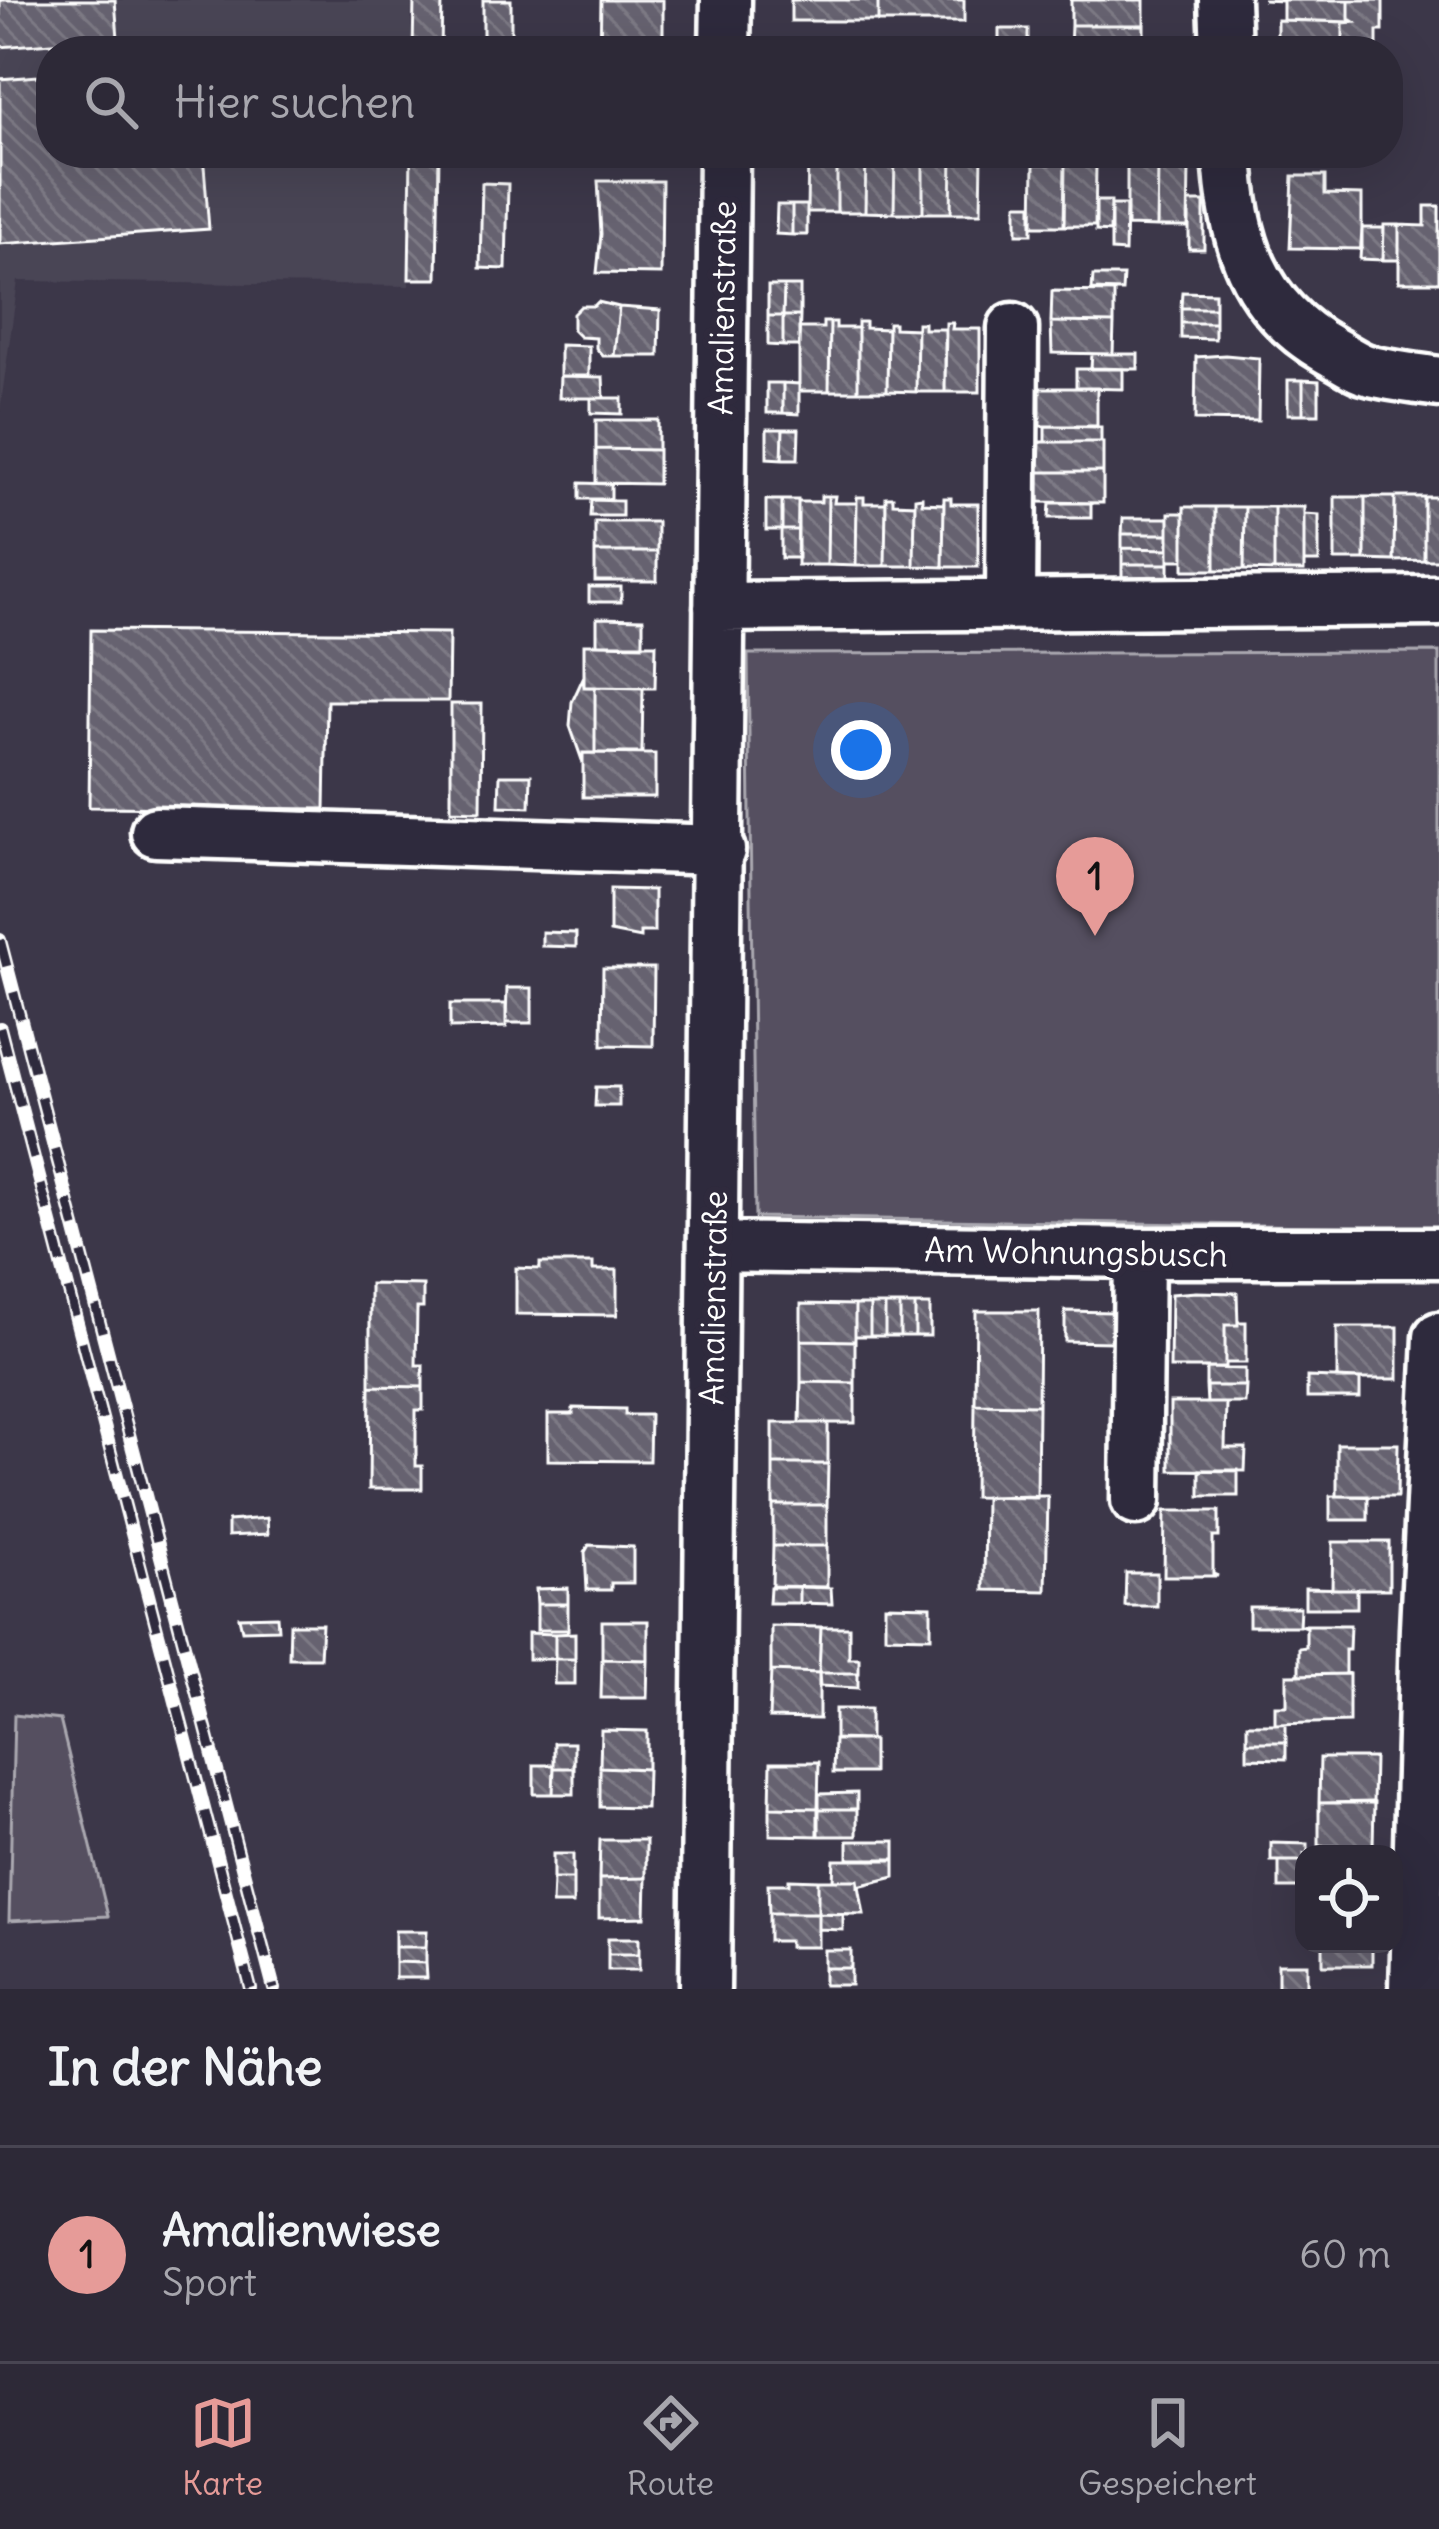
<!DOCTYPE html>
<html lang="de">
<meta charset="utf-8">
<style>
body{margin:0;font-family:Delius,sans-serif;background:#393542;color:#f1f3f6}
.controls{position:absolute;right:36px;bottom:36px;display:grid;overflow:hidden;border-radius:24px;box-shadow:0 12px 48px #0002}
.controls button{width:108px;height:108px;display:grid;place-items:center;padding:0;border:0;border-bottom:3px solid #484552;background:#2d2937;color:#f1f3f6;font:60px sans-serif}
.you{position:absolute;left:861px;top:750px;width:42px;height:42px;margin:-30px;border:9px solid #fff;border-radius:50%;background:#1a73e8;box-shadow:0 0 0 18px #1a73e833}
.badge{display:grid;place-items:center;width:78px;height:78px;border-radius:50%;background:#e69b98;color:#111;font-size:39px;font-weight:700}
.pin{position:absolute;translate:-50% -99px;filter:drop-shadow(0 3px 6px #0008)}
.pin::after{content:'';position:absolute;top:63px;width:42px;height:36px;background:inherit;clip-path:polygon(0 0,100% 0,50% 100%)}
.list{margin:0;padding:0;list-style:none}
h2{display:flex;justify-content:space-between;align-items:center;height:156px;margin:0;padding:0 48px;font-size:51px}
h2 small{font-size:39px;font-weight:400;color:#a7a6ad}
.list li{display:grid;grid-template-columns:78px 1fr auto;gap:36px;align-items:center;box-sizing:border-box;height:216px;padding:0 48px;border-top:3px solid #484552}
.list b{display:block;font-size:45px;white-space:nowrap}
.list p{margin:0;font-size:39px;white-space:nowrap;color:#a7a6ad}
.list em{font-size:39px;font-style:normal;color:#a7a6ad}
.icon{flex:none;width:66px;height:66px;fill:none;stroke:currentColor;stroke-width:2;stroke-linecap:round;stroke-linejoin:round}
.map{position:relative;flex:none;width:1439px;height:1989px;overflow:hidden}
.search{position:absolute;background:#2d2937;box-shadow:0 12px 48px #0002;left:36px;right:36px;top:36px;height:132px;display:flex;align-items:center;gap:30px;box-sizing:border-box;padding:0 42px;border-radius:48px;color:#a7a6ad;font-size:45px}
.sheet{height:372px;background:#2d2937}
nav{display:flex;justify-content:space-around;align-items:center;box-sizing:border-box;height:168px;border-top:3px solid #484552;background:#2d2937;font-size:33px;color:#a7a6ad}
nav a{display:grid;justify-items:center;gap:6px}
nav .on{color:#e69b98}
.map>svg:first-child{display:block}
</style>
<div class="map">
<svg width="1439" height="1989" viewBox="0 0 1439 1989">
<defs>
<pattern id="building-back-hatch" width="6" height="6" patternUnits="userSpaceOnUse" patternTransform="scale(3)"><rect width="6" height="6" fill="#666270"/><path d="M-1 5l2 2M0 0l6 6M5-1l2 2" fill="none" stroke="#7d7a85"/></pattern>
</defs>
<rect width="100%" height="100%" fill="#3c3749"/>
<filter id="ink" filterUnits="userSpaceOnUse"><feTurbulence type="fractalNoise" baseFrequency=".00833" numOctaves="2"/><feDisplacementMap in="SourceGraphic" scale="24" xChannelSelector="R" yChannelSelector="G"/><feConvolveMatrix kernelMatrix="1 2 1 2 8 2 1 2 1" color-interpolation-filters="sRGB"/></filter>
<g filter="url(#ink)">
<path fill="#494455" d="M0 0H412L411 51H51V153H410L409 286 18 281 0 411Z"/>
<path fill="#555060" stroke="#aaa8b0" stroke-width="3" d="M1439 652V1228L755 1217 748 654Z
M14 1715 60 1720 108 1916 9 1921Z"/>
<path fill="url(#building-back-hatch)" stroke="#fff" stroke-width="3" d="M0 0H115L118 38 0 47Z
M414 0H442L441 51H413Z
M483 0H511V51H483Z
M601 0H663V51H600Z
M791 0H878V21H791Z
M878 0H964V22H878Z
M1071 0H1144V25H1071Z
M1263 0H1349V19L1354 22 1283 20V1Z
M1349 0H1383V31H1377V51H1343L1348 48H1343V23L1354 22 1349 19Z
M1277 20 1348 22 1343 23V48L1347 50 1257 51V39H1277Z
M1071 25H1144V51H1070Z
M999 29H1028V51H999Z
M51 75V153H203L209 229 0 244V79Z
M411 153H439L437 279H409Z
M808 153H837V212H807Z
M837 153H866L865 212H837Z
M866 153H895L894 213 865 212Z
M895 153H923V213H894Z
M923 153H952L951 213H923Z
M952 153H982L981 213H951Z
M1034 164H1065L1064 226H1033Z
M1065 164 1096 165 1095 226H1064Z
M1127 165H1158L1157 227 1127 226Z
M1158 165 1189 166 1188 227H1157Z
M1293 176H1325V194L1362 195V249L1290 248Z
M598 181H662L661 274 597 273 601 234Z
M482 183 508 184 506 269 480 268Z
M1096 201H1111L1110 232 1096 231Z
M1189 202H1204V249H1189Z
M1017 204H1032V234H1017Z
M777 205H792V235L776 234Z
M792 205H807V235H792Z
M1111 205H1126L1125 252 1111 251Z
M1425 206H1439V282H1399V225L1425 226Z
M1384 225H1399V260H1383Z
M1362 228H1384L1383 260 1360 259Z
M1093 276H1123L1122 291 1092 290Z
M768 286H784L783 316H768Z
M784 286H800V316H783Z
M1052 291 1114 292V323L1051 322Z
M1182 292 1215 293V308H1181Z
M598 302 619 307 614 356H603L596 348V338L580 337 573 330V314L581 306H594Z
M619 307 660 310 659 356H614Z
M1181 308H1215V323H1181Z
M768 316H783V346L768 345Z
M783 316H800L799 346H783Z
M823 322H830L829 391H799V328H823Z
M830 322H836V328H858V391H829Z
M858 322H865V328L888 329 887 391H858Z
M1051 322 1114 323 1113 354 1052 353Z
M888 323H894V328L917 329 916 392 887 391Z
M917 323H924V329H945V392H916Z
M946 323H953L952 329H980V392H945Z
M1181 323H1215V339L1181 338Z
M560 345 589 346V376H560Z
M1092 354H1138V369L1091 368Z
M1225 355 1259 358 1258 421 1195 420 1196 357Z
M1076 369H1123V389L1076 388Z
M560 376 603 377 604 398H559Z
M1288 380H1303V414H1288Z
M1303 380 1319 381V414H1303Z
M767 383H783V413H767Z
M783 383 799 384V414L783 413Z
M1040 388H1097V426H1040Z
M591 398H622V414L591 413Z
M596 420H658V450L596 449Z
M1045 426 1101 427V442H1045Z
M767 429H783L782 459 767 458Z
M783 429H799L798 459H782Z
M1040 442H1103V472H1039Z
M596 449 658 450V484L596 483Z
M1039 472H1103V503L1039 502Z
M580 483 611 484V499H580Z
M821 496H828L827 565H797L798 502H821Z
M828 496H835L834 503H857L856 566 827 565Z
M857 497H864V503H886L885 566H856Z
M886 497H893V503L915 504 914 566H885Z
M922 497V503L944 504 943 567 914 566 915 498Z
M1335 497H1365V560H1335Z
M1365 497H1395L1394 561 1365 560Z
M1395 497H1424V560L1394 561Z
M1424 497H1439V560H1424Z
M944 498H951V504H978V567H943Z
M591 500 622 501V516H590Z
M766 500H782V530H766Z
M782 500H798V530H782Z
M1050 503H1091V518H1049Z
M1184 507H1215V570H1184Z
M1215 507H1245L1244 570H1215Z
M1245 507H1274V571L1244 570Z
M1274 507H1304V571H1274Z
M1169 513H1184V560H1169Z
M1304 514 1319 515V562H1304Z
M1123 518H1169V534H1122Z
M595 522H657V552H595Z
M781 530H798V558H781Z
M1122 534H1169V549L1122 548Z
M1122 548 1169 549V564H1122Z
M595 552H657V581H595Z
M1122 564H1169V580L1122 579Z
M589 587H621V602H589Z
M597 618 643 619V645L597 644Z
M91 630 449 633 448 701H327L325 809 89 807Z
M584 644H656L655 688 584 687Z
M583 678 584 687H595V753H583V763L570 726 572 702Z
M595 687 643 688 642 753H595Z
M451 704H482L481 811 451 810Z
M583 753 655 754V797H583Z
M500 775H531L530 807 499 806Z
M610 889 654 890V932H640V938L610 932Z
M542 932 576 933V947L542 946Z
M603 968H654L653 1046 602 1045Z
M507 988H532V1023H506Z
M450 1004H506V1027L450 1028Z
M596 1087H619V1106H595Z
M540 1263H593V1270H617V1315L516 1314V1268L540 1269Z
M370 1284 423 1285V1308H417L416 1365H423V1387L370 1386Z
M1196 1292 1237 1293 1238 1325H1225V1368H1170L1171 1294Z
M801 1304 855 1305V1341L801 1340Z
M855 1305H870V1336H855Z
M870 1305H885V1336H870Z
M885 1305H900V1336H885Z
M900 1305H915V1336H900Z
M915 1305H930V1336H915Z
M976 1311H1039L1038 1405 975 1404Z
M1065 1311 1112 1312V1342L1065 1341Z
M1238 1322H1246V1363H1225V1325H1238Z
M1337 1327H1398V1379H1337Z
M801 1340 855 1341V1383L801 1382Z
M1206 1368 1245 1369V1386H1206Z
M1307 1377 1360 1379V1398H1307Z
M801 1382 855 1383V1423H800Z
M370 1386 423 1387V1410H416V1466H422V1489H369Z
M1206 1386H1246L1245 1403H1207Z
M1170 1403H1226L1225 1448H1246L1245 1471 1170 1470Z
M975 1404 1038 1405 1037 1498 974 1497Z
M573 1408 625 1409V1415H650L649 1461 548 1460V1414H573Z
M773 1423H828V1464H773Z
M1337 1444H1398L1397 1497 1337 1496Z
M773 1464H828L827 1505H773Z
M1200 1470H1238V1496H1200Z
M1037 1496H1048L1046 1591 984 1590 985 1497Z
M1330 1496H1368V1520H1330Z
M773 1505H827V1546H773Z
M1165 1511H1219V1537H1213V1574L1218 1576H1164Z
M267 1518 268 1534 228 1536V1521Z
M1333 1542H1389V1589H1332Z
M589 1545 633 1547V1583H611V1590H587L585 1552Z
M773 1546H827V1587L772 1586Z
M1126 1573H1157V1606H1125Z
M770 1587H799V1603H769Z
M799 1587 831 1588 832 1604 799 1603Z
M568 1588V1604H537L536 1589Z
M1305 1588 1357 1589V1608H1305Z
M537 1604H568V1630H537Z
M885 1605 931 1606V1637L885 1636Z
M1249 1607H1300L1299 1626H1249Z
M277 1616 278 1629 242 1630 239 1617Z
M602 1621H648V1660L602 1659Z
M290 1624H322L320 1658H289Z
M1300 1625H1350L1349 1650H1345V1673L1349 1674 1299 1675V1648L1306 1647V1627Z
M771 1626 821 1627 819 1673 771 1671Z
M821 1627H849V1658H859V1673H819Z
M528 1633 555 1634V1659H528Z
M575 1633V1659H555V1634Z
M555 1659H575V1684H554Z
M602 1659 648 1660 647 1698H601Z
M771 1671 819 1673V1719L769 1718Z
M819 1673H858V1688L820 1686Z
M1349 1674V1722L1275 1724V1706H1287V1675Z
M835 1709H870V1740L835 1739Z
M1247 1724H1286V1742H1247Z
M601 1730 647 1731V1769L600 1767Z
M834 1740H873V1773H833Z
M1247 1742H1286V1759L1247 1758Z
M554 1743H574V1768H554Z
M1320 1758H1374L1373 1803H1319Z
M771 1762H819L818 1808 770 1807Z
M534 1765H554L553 1794H534Z
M600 1767 647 1769 646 1808 600 1807Z
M554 1768H574V1794H553Z
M857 1793V1809H819V1794Z
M1374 1802 1373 1846H1319V1803Z
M770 1807 818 1808V1836L770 1835Z
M819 1809H857V1836H819Z
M600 1840H646V1878L599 1879Z
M848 1841H895V1859H848Z
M1271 1843 1308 1844V1854H1304V1861H1271Z
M553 1854H573V1879H553Z
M834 1860H895V1877L858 1886V1880H833Z
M1279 1861H1304V1888H1279Z
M646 1878 645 1917 599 1918V1879Z
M553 1879H573V1904H552Z
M789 1879 818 1880V1913H769L768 1884H789Z
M818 1880H858L864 1914 818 1913Z
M769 1913H818V1947H789V1941H769Z
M818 1913 843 1914V1930L818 1929Z
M395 1931H427L426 1947H395Z
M608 1938H639V1954H608Z
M1323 1944H1372V1965H1323Z
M395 1947H426V1963L395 1962Z
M824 1950H851V1968H824Z
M608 1954H639V1970H608Z
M395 1962 426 1963 427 1978H395Z
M1278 1964H1307V1989H1278Z
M824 1968H851V1985H824Z"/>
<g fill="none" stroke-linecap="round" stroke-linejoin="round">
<g stroke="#fff" stroke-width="57">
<path id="minor" d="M1224 0 1226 51
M725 51 726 0
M1228 153C1232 238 1252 307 1331 351 1342 357 1353 365 1364 369 1387 376 1415 378 1439 382
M1011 605 1013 328
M719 607 1439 601
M156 832 720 850
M714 1247 1139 1253H1439
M1136 1500 1139 1253
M705 1989 724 153
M1415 1989 1425 1628 1439 1337"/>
</g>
<use href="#minor" stroke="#2f2a3d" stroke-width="48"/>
<g stroke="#fff" stroke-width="14">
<path id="rail" d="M0 940 274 1989
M0 1028 251 1989"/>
</g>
<use href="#rail" stroke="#2f2a3d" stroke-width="9" stroke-dasharray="27" stroke-linecap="butt"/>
</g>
</g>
<g text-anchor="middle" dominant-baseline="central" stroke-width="12" stroke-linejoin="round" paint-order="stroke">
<g font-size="33" fill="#fff" stroke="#2f2a3d">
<text transform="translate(722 308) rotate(-89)">Amalienstraße</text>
<text transform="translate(1076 1252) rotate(1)">Am Wohnungsbusch</text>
<text transform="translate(713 1298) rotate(-89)">Amalienstraße</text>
</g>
</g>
</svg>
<div class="controls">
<button><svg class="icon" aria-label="locate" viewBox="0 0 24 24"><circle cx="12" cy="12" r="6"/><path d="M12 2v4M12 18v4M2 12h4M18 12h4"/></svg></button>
</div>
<div class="you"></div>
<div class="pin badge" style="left:1095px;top:936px">1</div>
<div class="search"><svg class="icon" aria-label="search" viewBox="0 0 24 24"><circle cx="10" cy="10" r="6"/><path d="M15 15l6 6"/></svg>Hier suchen</div>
</div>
<section class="sheet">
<h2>In der Nähe<small></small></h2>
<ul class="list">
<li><span class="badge">1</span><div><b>Amalienwiese</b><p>Sport</p></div><em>60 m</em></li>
</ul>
</section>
<nav>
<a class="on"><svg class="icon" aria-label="map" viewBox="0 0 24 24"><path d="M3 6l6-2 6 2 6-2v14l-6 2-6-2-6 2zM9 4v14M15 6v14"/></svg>Karte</a>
<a><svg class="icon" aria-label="directions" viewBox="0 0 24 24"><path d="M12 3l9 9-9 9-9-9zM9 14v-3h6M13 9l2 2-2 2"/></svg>Route</a>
<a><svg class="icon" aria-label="saved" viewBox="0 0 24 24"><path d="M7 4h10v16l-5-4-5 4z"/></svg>Gespeichert</a>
</nav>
